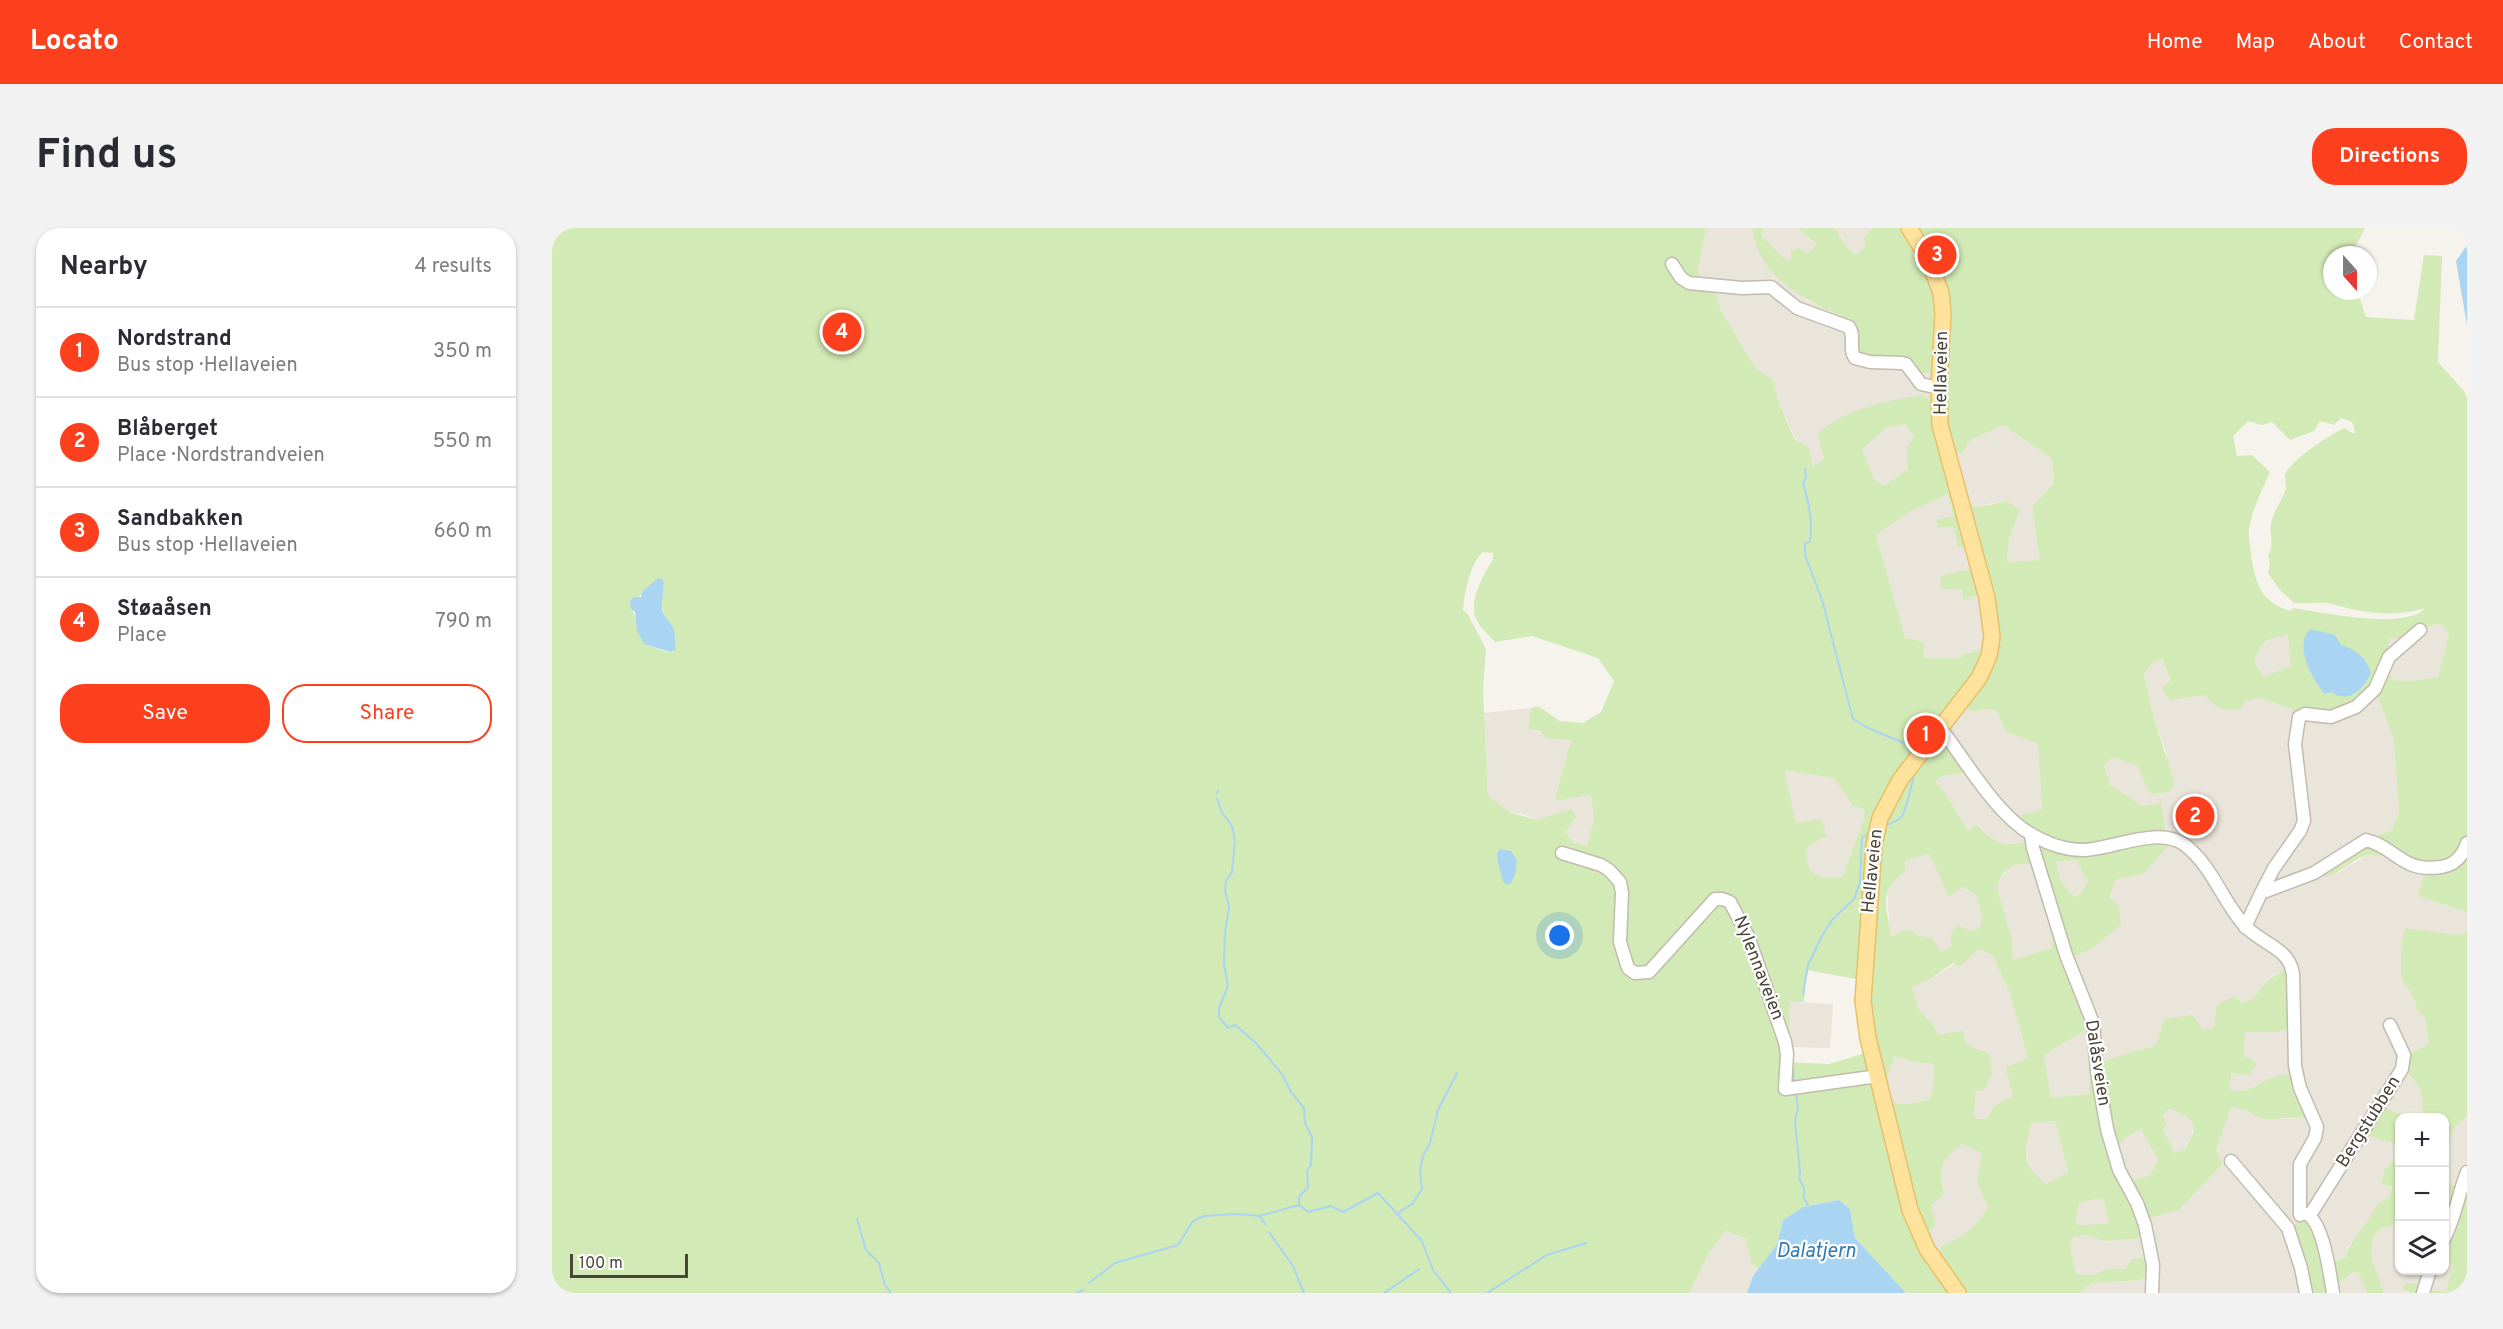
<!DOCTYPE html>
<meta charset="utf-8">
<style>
body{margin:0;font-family:Overpass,sans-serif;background:#f2f2f3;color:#2b2b33}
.controls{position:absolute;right:18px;bottom:18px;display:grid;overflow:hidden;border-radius:12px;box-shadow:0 2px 4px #0004}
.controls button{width:54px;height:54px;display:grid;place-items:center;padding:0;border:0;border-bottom:2px solid #e1e1e2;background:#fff;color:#2b2b33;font:30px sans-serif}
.compass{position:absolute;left:1771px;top:18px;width:54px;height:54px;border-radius:50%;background:#fff;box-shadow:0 2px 4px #0004;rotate:159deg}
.scale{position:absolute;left:18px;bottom:15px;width:118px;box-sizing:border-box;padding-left:6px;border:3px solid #4b4439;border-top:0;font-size:16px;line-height:21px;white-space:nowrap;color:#4b4439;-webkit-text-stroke:4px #fff;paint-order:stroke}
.you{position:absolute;left:1008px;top:708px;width:21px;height:21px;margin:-15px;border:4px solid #fff;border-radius:50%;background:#1a73e8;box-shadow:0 0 0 9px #1a73e833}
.badge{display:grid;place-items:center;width:39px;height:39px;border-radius:50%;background:#fc3f1d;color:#fff;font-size:20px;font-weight:700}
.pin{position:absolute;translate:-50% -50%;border:3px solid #fff;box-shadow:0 2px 6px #0006}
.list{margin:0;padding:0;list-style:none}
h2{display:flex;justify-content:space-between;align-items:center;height:78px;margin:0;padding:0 24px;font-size:26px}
h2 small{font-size:20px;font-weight:400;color:#7c7c81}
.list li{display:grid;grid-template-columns:39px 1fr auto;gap:18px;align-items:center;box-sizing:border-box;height:90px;padding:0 24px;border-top:2px solid #e1e1e2}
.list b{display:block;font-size:22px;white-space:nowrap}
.list p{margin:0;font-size:20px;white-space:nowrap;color:#7c7c81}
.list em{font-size:20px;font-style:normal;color:#7c7c81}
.actions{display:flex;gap:12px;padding:18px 24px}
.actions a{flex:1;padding:14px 0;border:2px solid #fc3f1d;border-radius:24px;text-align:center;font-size:21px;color:#fc3f1d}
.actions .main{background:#fc3f1d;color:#fff}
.icon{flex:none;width:33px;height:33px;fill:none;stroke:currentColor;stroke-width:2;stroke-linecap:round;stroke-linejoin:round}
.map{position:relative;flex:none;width:1915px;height:1065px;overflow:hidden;border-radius:24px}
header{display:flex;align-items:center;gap:36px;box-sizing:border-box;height:84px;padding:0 30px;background:#fc3f1d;color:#fff}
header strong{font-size:28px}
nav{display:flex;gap:33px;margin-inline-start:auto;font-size:21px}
.intro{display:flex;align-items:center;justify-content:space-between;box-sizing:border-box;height:144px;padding:0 36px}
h1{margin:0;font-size:42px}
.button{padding:15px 27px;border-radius:24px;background:#fc3f1d;color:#fff;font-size:21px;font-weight:700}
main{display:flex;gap:36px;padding:0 36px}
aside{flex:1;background:#fff;border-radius:24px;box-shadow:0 2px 4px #0004}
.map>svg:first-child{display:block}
</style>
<header>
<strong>Locato</strong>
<nav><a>Home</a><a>Map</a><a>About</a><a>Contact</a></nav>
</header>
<div class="intro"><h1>Find us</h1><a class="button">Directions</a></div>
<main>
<aside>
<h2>Nearby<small>4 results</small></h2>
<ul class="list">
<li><span class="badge">1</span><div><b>Nordstrand</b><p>Bus stop · Hellaveien</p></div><em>350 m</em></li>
<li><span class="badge">2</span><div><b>Blåberget</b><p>Place · Nordstrandveien</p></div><em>550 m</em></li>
<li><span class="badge">3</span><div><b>Sandbakken</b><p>Bus stop · Hellaveien</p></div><em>660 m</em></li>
<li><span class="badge">4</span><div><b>Støaåsen</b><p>Place</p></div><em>790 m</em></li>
</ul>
<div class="actions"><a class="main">Save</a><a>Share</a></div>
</aside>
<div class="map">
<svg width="1915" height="1065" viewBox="0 0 1915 1065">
<rect width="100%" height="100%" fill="#f6f3ec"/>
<path fill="#eae5da" d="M1154 0H1200L1202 11 1254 72 1301 94 1306 107 1380 144 1381 175 1260 239 1244 212 1226 173 1221 151 1204 141 1168 81 1164 63 1149 58 1146 41Z
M1211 0H1246L1266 16 1255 26 1235 33 1210 9Z
M1283 0H1320L1312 10 1313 18 1304 27 1295 22 1291 10Z
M1353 196 1362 208 1355 219 1357 241 1333 257 1323 253 1310 221 1334 200Z
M1451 197 1500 231 1502 255 1480 279 1488 332 1455 334 1457 309 1468 283 1456 273 1417 279 1400 226 1417 213Z
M1396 266 1406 318H1414L1421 341 1390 362 1410 361 1411 372 1429 367 1435 400 1432 422 1411 426 1409 430 1401 431 1370 430 1372 414 1353 411 1324 307 1357 284Z
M1886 396 1892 398 1897 406 1886 449 1859 453 1841 452 1834 443 1829 428 1838 409Z
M1740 404 1757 442 1712 450 1703 435 1707 420 1715 411Z
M1610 431 1617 452 1609 460 1693 473 1708 470 1749 484 1824 463 1842 511 1847 585 1839 603 1821 609 1784 646 1815 627H1829L1872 649 1865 668 1915 684V704L1906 707 1853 701 1849 749 1865 777 1863 780 1873 791 1877 816 1854 828 1873 874 1869 889H1855L1830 879 1815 907 1844 916V931L1833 941 1829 956 1841 959 1836 970 1825 976 1819 991 1797 1017 1793 1030 1776 1035 1755 1065H1528L1540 1055 1589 1052 1573 1041 1553 1042 1548 1047 1537 1049 1524 1045 1518 1019 1521 1009 1533 1007 1552 1013 1569 1010 1586 993 1641 966 1671 936 1664 924 1679 880 1688 879 1712 891 1753 890 1723 849 1695 862 1683 864 1677 861 1680 845 1692 827 1693 804H1725L1732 742 1713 753 1703 770 1690 775 1662 800 1538 837 1537 866 1499 871 1492 827 1537 800 1511 733 1557 669 1563 652 1591 646 1609 575 1590 578 1559 557 1552 538 1560 529 1586 538 1615 526 1601 487 1592 446 1602 433Z
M1412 478 1422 484 1432 481 1445 483 1454 504 1486 514 1490 582 1473 598 1476 613 1461 618 1439 612 1426 597 1416 603 1392 563 1382 552 1390 548 1412 545 1389 517 1388 511Z
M979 480 977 501 1011 511H1019L1002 573 1039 567 1042 592 1035 617 1021 615 1014 604 971 586 957 584 936 567 932 485Z
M1231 542 1282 550 1301 578 1312 581V591L1290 649 1275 652 1262 647 1253 633 1254 619 1275 608 1244 595Z
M1377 624 1397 669 1410 659 1424 667 1430 689 1428 701 1389 724 1356 701 1338 708 1335 662 1341 652 1353 644V633Z
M1524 632 1536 654 1529 665 1522 669 1509 653 1502 634Z
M1488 635 1501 700 1500 720 1461 732 1460 712 1445 660 1450 647 1462 637Z
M1427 721 1441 728 1458 766 1476 830 1461 870 1442 878 1435 891H1425L1422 888 1424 863 1414 817 1387 807 1380 795 1368 784 1360 759 1375 753Z
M1238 774 1281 776 1278 820 1237 819Z
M1343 827 1362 834 1382 836 1381 862 1377 872 1356 876 1341 875 1339 886 1333 852Z
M1617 881 1631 884 1638 891 1641 899 1640 909 1635 915 1634 921 1622 925 1611 901 1610 887Z
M1915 888V962L1893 954 1892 925 1902 900Z
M1503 893 1516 944 1494 956 1480 943 1476 932 1474 912 1480 895Z
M1589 901 1606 932 1598 947 1571 956 1557 929 1573 910Z
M1410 916 1431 925 1425 955 1436 979 1425 997 1414 1006 1389 1018 1387 1031 1373 1004 1383 998 1379 977 1392 966 1388 942 1392 929Z
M1551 970 1557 995 1526 999 1522 991 1528 974Z
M1845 996 1847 997 1848 1042 1851 1043 1850 1046H1859L1861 1043 1892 1042 1893 1031 1901 1037 1894 1064 1832 1065 1819 1028 1821 1008 1831 999Z
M1173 1003 1194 1010 1200 1036 1207 1040 1201 1048 1195 1065H1137L1157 1025Z
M1801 1044 1807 1045 1815 1065H1782L1781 1059Z"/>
<path fill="#d2eab5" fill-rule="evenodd" d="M0 0H1154L1146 41 1149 58 1164 63 1168 81 1204 141 1221 151 1226 173 1243 212 1258 221 1260 239 1272 231 1266 205C1297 180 1333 173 1371 167L1381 175 1380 144 1367 146 1305 125V107L1301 94C1260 75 1206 52 1200 0H1211L1210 9 1235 33 1240 30 1239 24 1248 20 1255 26 1265 16 1246 0H1283C1291 10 1293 21 1304 27L1313 18 1312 10 1320 0H1813L1799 27H1780V63H1805L1814 89 1862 92 1872 27 1890 28 1886 134 1912 163 1915 170V684L1865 668 1872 649C1858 640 1833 623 1815 627 1801 631 1789 645 1773 649L1771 643 1821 609 1839 603 1847 585 1842 512 1824 463 1795 483 1749 484 1708 470 1693 473 1688 482 1666 480 1652 467 1618 472 1609 460 1618 452 1610 431 1602 433 1592 446 1601 487 1623 556 1616 564 1598 566 1586 538 1560 529 1552 538 1559 557 1590 578 1609 575 1616 618 1591 646 1563 652 1557 669 1567 679 1569 696 1541 720 1511 733 1537 800 1492 827 1499 870 1537 866 1538 837 1604 817 1612 791 1641 787 1651 802 1662 800 1665 777 1682 768 1690 775 1702 770 1713 754 1732 742 1742 743 1745 797 1725 804H1693L1692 827 1705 836 1697 847 1680 845 1677 861C1692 869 1707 854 1722 849 1727 847 1735 847 1741 846L1756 883 1753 890C1740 889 1727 891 1715 891 1701 890 1695 878 1679 880L1664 923 1671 936 1626 982 1587 993 1591 1010 1552 1013 1533 1007 1521 1009 1518 1019 1524 1045C1537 1049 1541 1048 1553 1042 1558 1040 1567 1041 1573 1041L1580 1031 1594 1030 1598 1043 1590 1052 1540 1055 1528 1065H1354L1303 1010 1298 981 1287 972 1251 979 1231 992 1225 1016 1207 1040 1200 1036 1193 1010 1173 1003 1157 1025 1137 1065H0ZM1789 190 1800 194 1803 203 1802 206 1792 200C1778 207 1738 232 1733 247 1732 252 1735 257 1734 261 1730 273 1722 281 1719 296 1717 309 1723 316 1716 328L1718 337 1716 345 1728 362 1742 375C1754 376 1769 373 1780 376 1811 385 1841 390 1873 380 1854 403 1770 384 1741 380L1739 383C1708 375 1702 352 1699 325 1698 318 1696 309 1697 302 1700 281 1710 262 1718 244L1700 227 1685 228 1681 208 1696 193 1710 197 1720 194 1738 212 1762 203 1768 193 1782 197ZM1353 196 1362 208 1355 219 1356 241 1333 257 1323 253 1310 221 1334 200ZM1451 197 1500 231 1502 255 1480 279 1488 332 1455 334 1457 309 1468 283 1456 273 1437 277 1417 279 1400 226 1411 224 1417 213ZM1396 266 1401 288 1384 292 1386 299H1402L1406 319 1414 318 1420 341 1388 348 1389 362 1410 361 1411 372 1428 367 1435 400 1432 422 1411 426 1409 430H1371L1372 414 1353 410 1324 307 1357 284ZM931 324 941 325V331C933 345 920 366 922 384 923 395 936 406 943 414L980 408 1046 430 1062 453 1049 484 1031 495 1008 493 986 478 979 480 976 501 988 503 994 510 1019 512 1002 573 1039 567 1042 592 1035 617 1021 615 1014 604 1024 587 1019 581 985 592 957 584 936 567 931 462 934 421 915 385 911 382C913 364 917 337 931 324ZM112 357C110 365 109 374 111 382 115 398 129 405 122 424H114L92 416 78 374 80 370H87L88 367ZM1886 396 1892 398 1897 406 1886 449 1859 453 1841 452C1830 438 1833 425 1839 409L1851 411 1862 403ZM1736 406 1739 440 1736 439 1712 449 1703 435C1709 411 1713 412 1736 406ZM1412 479 1422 484 1432 481 1445 483 1454 504 1486 515 1490 582 1469 587 1476 613C1452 621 1441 614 1425 597L1416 603 1392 563 1383 553 1390 548 1412 545 1415 541 1396 517H1389L1388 510ZM1232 542 1282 550 1301 578 1312 581V591L1290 649C1265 654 1252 645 1255 619L1275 608 1269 591 1244 595ZM1377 625 1397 669 1410 659 1424 667 1430 689 1428 700 1419 703 1405 697 1398 707 1400 718 1389 724 1380 710 1367 708 1356 701 1339 708C1335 679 1325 662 1353 644V633ZM1524 632 1536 654 1529 665 1522 669 1509 653 1503 634ZM1489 635 1501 699 1500 720 1461 732 1460 712 1445 660 1450 646 1462 637ZM1427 721 1441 728 1458 766 1476 830 1454 840 1461 869 1442 878 1435 891H1425L1422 887 1424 863 1432 862 1440 846 1438 826 1414 817 1411 802 1387 807 1380 795 1368 784 1360 759 1375 753 1401 735 1407 739ZM1255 742 1304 751V785L1313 825 1277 836 1237 834 1238 774H1252ZM1343 828 1362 834 1382 836 1381 862 1377 872 1356 876 1341 875 1339 884 1333 853ZM1617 881C1629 884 1647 891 1640 908 1638 913 1635 915 1634 921L1622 925 1611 901 1615 896 1610 887ZM1503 893 1516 944 1494 956C1490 951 1483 947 1480 942 1470 928 1475 910 1480 895ZM1589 901 1606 932 1598 947 1571 956 1558 929 1573 910ZM1410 916 1430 925 1425 955 1436 979C1422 1002 1413 1007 1389 1018L1387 1030 1373 1004 1384 998 1379 977 1392 967C1387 938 1387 934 1410 916ZM1551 970 1557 995 1526 998 1523 991 1528 974Z
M1853 700 1906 707 1915 704V888L1902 900 1893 925 1892 890 1869 889C1874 870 1869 856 1853 843L1854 828 1877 816 1873 791 1863 780 1865 777 1849 749V720Z
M1831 879 1855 889 1848 890 1847 997 1831 999 1821 1008 1819 1028 1832 1065H1815L1807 1045 1801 1044 1781 1059 1782 1065H1755L1741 1003C1743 994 1748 990 1757 989L1776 1035 1793 1030C1799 1009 1817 996 1825 976L1836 970 1841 959 1829 956 1833 941 1844 931V916L1814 907Z
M1893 954 1915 962V1047L1905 1065H1858L1850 1060 1853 1055C1871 1055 1876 1064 1894 1064L1901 1037 1893 1031Z"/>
<path fill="#a9d4f2" d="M1915 17V97L1904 33Z
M106 350 111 352C113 361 109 371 110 381 112 388 116 392 120 398 124 405 123 413 124 422L118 424 92 416 85 403 83 384 79 381 78 374 80 370 89 369 90 364Z
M1758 401 1783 407 1789 417C1804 421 1814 430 1819 445 1811 462 1797 476 1779 464L1773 466C1761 452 1741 418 1758 401Z
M948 621 959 623 965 633 963 647 958 656H952L946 635 945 625Z
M1287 972 1298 981 1303 1010 1354 1065H1195L1201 1048 1225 1016 1231 992 1251 979Z"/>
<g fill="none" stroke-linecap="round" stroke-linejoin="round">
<path stroke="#a9d4f2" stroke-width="2" d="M1253 241 1254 250 1251 255C1257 274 1261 294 1258 313L1253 316V327L1270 372 1301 491 1314 499 1356 517 1358 525
M665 565 666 563
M665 570 669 583 680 598 683 612 680 644 674 653 673 663 677 679 673 705 672 736 676 758 667 780V789L676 800 683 797 704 815 730 846 739 864 752 880 753 895 760 909 759 937 755 943 756 959 747 969V977
M1332 598C1338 596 1345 594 1349 589 1353 586 1362 550 1362 544
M1251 766 1256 737 1270 708 1280 692 1302 671 1308 654 1310 610 1316 606
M1241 838 1242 855
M1244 865 1246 880 1243 893 1248 944 1247 950 1252 960V970L1257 980
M844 986 860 976 870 961 868 942 871 928 878 915 886 882 905 845
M707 988 714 997
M305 991 314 1022 327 1035 333 1057 339 1065
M717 1004 741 1038 752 1065
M537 1055 563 1035 626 1017 641 993 652 988 686 986 707 988 747 977 756 984 779 978 791 984 826 965 870 1013 881 1042 899 1065
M524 1065 532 1062
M832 1065 867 1041
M935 1065 995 1027 1034 1015"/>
<g stroke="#c2bbae" stroke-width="15">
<path id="minor" d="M1120 36 1129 50 1137 55 1190 60 1219 59 1245 80 1297 99C1304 109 1296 121 1303 130L1318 134 1350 135 1354 136 1369 156 1387 160
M1388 499C1412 531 1445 587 1479 606 1494 615 1513 622 1530 622 1559 622 1606 597 1633 617 1660 638 1670 672 1692 697 1709 716 1737 719 1741 746L1743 838 1748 860 1765 899 1763 910 1748 936V987
M1479 607 1481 620 1514 727 1541 795 1545 844 1555 901 1567 942 1585 975 1593 997 1601 1037 1600 1065
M1010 625 1049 637 1057 642 1068 654 1070 665 1068 714 1076 740 1083 745 1097 744 1163 671H1170L1178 674 1196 708 1233 814 1235 826 1233 861 1326 848
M1709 665 1722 640 1748 603 1752 593 1743 516 1747 489 1753 486 1779 489 1804 479 1823 461 1837 429 1868 402
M1693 699 1709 665 1762 645 1814 612C1844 619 1849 645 1889 639 1903 637 1911 628 1915 615
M1679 933 1736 1000 1749 1040 1754 1065
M1752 985C1771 989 1778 1047 1781 1065
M1758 987 1850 841 1852 827 1838 797
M1892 1011C1903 990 1906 967 1915 944
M1871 1065 1878 1042"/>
</g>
<g stroke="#e6c16a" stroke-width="18">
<path id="major" d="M1357 0 1376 30 1389 65 1391 86 1387 160 1388 197 1435 370 1440 409 1437 428 1427 450 1348 552 1328 590 1322 617 1311 773 1316 810 1358 982 1375 1021 1406 1065"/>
</g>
<use href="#minor" stroke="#fff" stroke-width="12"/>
<use href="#major" stroke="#ffe39c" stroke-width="15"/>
</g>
<g text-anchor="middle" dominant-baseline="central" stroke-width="4.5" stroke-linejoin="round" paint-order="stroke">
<g font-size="18" fill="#4b4439" stroke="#fff">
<text transform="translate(1390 145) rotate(-89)">Hellaveien</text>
<text transform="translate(1321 643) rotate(-84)">Hellaveien</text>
<text transform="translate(1206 740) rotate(69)">Nylennaveien</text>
<text transform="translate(1545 835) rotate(81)">Dalåsveien</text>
<text transform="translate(1817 894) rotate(-58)">Bergstubben</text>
</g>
<g font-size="20" font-style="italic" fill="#2e7ab2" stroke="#fff">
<text x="1264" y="1024">Dalatjern</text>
</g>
</g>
</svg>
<div class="controls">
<button>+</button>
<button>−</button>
<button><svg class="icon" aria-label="layers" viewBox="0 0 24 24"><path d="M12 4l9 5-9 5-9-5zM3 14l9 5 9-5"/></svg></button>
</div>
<svg class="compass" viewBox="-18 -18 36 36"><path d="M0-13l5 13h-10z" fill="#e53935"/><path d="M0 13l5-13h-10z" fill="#7c7c81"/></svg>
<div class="scale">100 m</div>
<div class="you"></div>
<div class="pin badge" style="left:1374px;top:507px">1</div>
<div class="pin badge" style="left:1643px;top:588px">2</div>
<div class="pin badge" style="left:1385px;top:27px">3</div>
<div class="pin badge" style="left:290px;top:104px">4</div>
</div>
</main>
